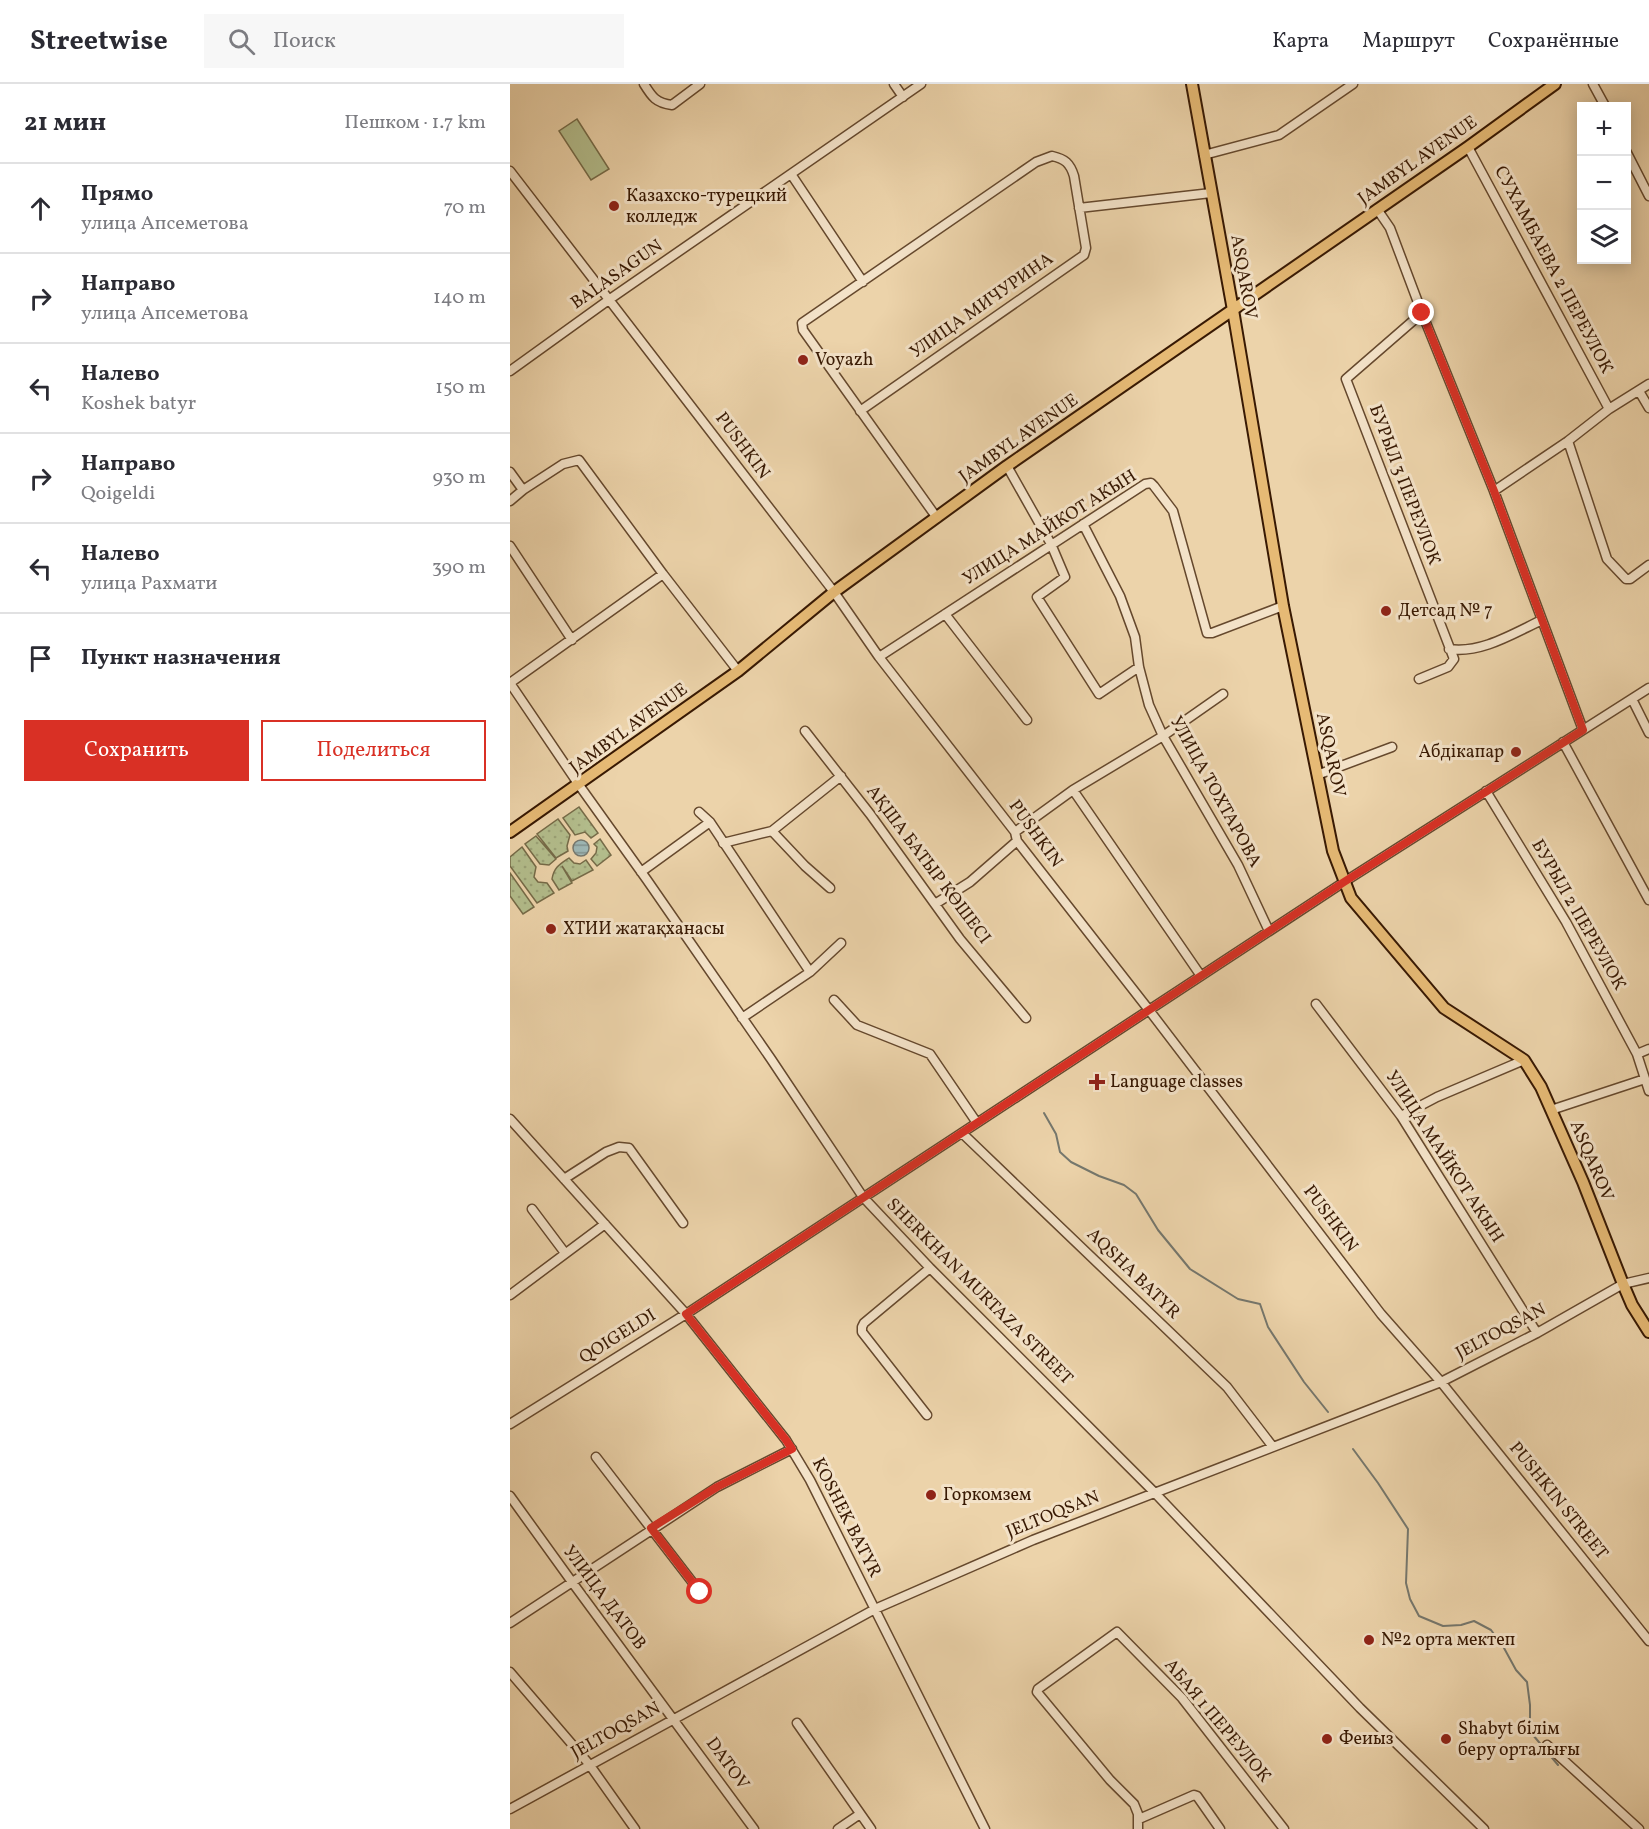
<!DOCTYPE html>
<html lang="ru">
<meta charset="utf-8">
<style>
body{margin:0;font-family:Vollkorn,serif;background:#f7f7f7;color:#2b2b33}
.controls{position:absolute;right:18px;top:18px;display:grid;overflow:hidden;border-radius:0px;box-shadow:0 3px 15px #0003}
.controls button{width:54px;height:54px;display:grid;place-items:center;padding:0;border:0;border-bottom:2px solid #e1e1e2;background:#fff;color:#2b2b33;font:30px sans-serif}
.stop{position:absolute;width:18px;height:18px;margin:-14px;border:4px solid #d93025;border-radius:50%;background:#fff}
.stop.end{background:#d93025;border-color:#fff;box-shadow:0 2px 6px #0008}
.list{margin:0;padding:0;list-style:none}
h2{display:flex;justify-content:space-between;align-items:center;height:78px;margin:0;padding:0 24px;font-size:26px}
h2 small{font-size:20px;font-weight:400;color:#7c7c81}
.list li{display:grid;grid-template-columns:39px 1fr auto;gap:18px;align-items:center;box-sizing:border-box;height:90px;padding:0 24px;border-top:2px solid #e1e1e2}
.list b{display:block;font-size:22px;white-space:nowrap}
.list p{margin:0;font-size:20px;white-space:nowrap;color:#7c7c81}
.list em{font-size:20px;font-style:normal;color:#7c7c81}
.actions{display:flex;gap:12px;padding:18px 24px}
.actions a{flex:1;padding:14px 0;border:2px solid #d93025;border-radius:0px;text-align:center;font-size:21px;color:#d93025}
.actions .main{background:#d93025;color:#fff}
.icon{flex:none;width:33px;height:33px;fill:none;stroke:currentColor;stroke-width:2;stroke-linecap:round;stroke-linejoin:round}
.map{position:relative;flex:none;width:1139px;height:1745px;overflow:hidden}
header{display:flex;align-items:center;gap:36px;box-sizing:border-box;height:84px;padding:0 30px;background:#fff;border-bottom:2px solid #e1e1e2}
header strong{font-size:28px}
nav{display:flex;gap:33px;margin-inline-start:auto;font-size:21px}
.search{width:420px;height:54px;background:#f7f7f7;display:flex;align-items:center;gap:15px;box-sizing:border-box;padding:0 21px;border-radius:0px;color:#7c7c81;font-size:22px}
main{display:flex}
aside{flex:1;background:#fff}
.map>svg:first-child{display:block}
</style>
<header>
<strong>Streetwise</strong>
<div class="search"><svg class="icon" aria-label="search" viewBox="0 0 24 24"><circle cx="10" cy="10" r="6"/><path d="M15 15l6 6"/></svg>Поиск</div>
<nav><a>Карта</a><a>Маршрут</a><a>Сохранённые</a></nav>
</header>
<main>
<aside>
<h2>21 мин<small>Пешком · 1.7 km</small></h2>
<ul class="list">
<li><svg class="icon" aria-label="ahead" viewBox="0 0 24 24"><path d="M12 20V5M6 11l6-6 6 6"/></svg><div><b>Прямо</b><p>улица Апсеметова</p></div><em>70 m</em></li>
<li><svg class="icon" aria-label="right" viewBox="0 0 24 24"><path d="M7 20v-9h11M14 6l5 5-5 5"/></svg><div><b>Направо</b><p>улица Апсеметова</p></div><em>140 m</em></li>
<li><svg class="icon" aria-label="left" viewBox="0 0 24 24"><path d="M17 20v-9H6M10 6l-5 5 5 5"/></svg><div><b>Налево</b><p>Koshek batyr</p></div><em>150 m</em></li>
<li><svg class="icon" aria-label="right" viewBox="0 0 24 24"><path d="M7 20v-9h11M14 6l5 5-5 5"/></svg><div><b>Направо</b><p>Qoigeldi</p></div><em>930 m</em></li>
<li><svg class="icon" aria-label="left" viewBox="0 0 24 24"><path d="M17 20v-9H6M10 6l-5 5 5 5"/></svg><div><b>Налево</b><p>улица Рахмати</p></div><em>390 m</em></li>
<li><svg class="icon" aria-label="arrive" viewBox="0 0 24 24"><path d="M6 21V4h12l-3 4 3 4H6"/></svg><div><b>Пункт назначения</b></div></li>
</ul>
<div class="actions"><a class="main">Сохранить</a><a>Поделиться</a></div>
</aside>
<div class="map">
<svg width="1139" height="1745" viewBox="0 0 1139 1745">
<defs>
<pattern id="grass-dots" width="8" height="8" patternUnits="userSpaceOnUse" patternTransform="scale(1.5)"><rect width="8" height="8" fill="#b3bd8c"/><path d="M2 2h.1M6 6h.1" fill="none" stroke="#9ba277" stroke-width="1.8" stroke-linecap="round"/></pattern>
<pattern id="water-rules" width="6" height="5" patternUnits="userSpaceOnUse" patternTransform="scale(1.5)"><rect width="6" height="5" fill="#9db6b4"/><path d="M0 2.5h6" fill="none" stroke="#819390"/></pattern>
</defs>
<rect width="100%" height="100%" fill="#ecd3aa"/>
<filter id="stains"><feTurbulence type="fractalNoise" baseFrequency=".00333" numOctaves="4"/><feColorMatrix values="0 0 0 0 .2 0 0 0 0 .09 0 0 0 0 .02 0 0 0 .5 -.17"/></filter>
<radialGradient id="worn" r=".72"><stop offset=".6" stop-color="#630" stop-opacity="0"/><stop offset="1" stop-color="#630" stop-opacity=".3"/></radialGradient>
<path fill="url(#grass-dots)" stroke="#766b48" stroke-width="1.5" d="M69 723 88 749 81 754 75 748 65 751 53 734Z
M48 735 60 751 57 762 58 767 46 774 27 750Z
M26 752 46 775 39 781 30 780 15 760Z
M90 755 101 771 87 782 81 775 86 769 87 763 84 760Z
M12 763 26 783 24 793 28 798 37 799 44 809 27 819 0 782V773Z
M59 774 64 779 70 780 76 776 83 786 62 797 52 782 62 799 49 806 42 795C44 783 50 780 59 774Z
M0 789 24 823 13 830 0 812Z"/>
<path fill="#b3bd8c" stroke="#766b48" stroke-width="1.5" d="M67 35 99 85 81 96 49 47Z"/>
<path fill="url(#water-rules)" stroke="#75776d" stroke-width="1.5" d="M63 764a8 8 0 1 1 16 0a8 8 0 1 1-16 0Z"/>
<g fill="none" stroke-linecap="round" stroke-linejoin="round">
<path stroke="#75776d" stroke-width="2" d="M534 1029 546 1050 550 1068 561 1078 589 1092 614 1101 626 1110 648 1146 680 1185 728 1215 750 1220 758 1243 794 1298 818 1328
M843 1365 868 1399 898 1445 896 1499 900 1515 909 1532 933 1542 951 1541 964 1537 981 1546 994 1564 1006 1586 1017 1598 1020 1621V1641L1023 1651 1048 1681"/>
<g stroke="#65482d" stroke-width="11">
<path id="minor" d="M134 0C142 13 146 19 162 21L190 0
M384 0 393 13
M1083 0 1095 22
M958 63 1099 325
M1116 67 1139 112
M694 71 769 51 843 0
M0 87 324 508 369 573 505 748 507 757 639 926 871 1230 931 1298 1139 1557
M281 90 353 198
M569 124 701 109
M867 125 880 144 912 229 984 407 1073 646
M0 287 100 215 411 0
M1129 307 1139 324
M350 327 574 171 576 164 564 92C560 79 555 75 542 72L526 78 292 239 293 246 427 434
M1058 357 1097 475 1116 495H1120L1139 481
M497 382 541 460 555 493 527 513 589 610 629 583
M0 388 13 406 0 417
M13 406 53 380 69 376 153 490 228 587
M984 407 1058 357 1099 325 1139 300
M573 440 610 512 625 553 629 583 639 621 653 652 728 781 759 847
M0 462 62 556
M435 530 517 636
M939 565C971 570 1004 549 1032 536
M369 573 635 400 641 399 644 402 663 427 697 549H702L773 522
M909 595 938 583 944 575 836 295 912 229
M0 599 69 701 137 796 261 975 353 1113 420 1184 644 1408 850 1624 974 1745
M0 599 153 490
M1122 615 1139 649
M295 647 360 730 450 855 516 934
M1053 658 1139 816
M807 691 882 663
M563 706 691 892
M976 707 1056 838 1127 970 1139 1007
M189 728 200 738 300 888
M262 747 295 782 320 804
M505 748 563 706 653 652 713 610
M213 759 262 747 331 692
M131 788 200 738
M425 820 460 798 507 757
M324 916 347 941 420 970 467 1039
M806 920 891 1032 1027 1249
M232 934 300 888 331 859
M1127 970 1139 965
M1041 1026 1135 995
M891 1032 927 1013 1014 976
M0 1035 176 1230 276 1356 300 1396 475 1745
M452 1049 717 1303 763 1363
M54 1095 96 1068 109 1063 119 1064 173 1139
M22 1125 55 1169
M0 1211 95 1140
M417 1331 352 1248V1243L354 1239 420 1184
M0 1340 176 1230 834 798 1139 604
M86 1373 190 1508
M0 1412 62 1498 244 1745
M0 1539 207 1403 282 1365
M0 1588 79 1680 125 1745
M287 1639 361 1745
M1037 1661 1129 1745
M0 1725 365 1525 523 1456 931 1298 1027 1249 1113 1200 1139 1194
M629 1735 684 1711 687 1712 710 1745
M328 1745 350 1730
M628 1745V1730L624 1720 600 1696 527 1608 528 1605 607 1548 672 1614 774 1745"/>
</g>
<g stroke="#381903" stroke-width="14">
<path id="major" d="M682 0 723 226 773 522 823 767 841 814 934 924 1014 976 1031 1003 1073 1098 1113 1200 1122 1221 1139 1248
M0 748 228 587 324 508 497 382 958 63 1045 0"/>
</g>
<use href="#minor" stroke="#f3e2c8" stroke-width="8"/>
<use href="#major" stroke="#e6ba75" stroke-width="10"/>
</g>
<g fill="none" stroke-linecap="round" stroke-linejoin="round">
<path stroke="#d93025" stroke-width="8" d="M190 1508 141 1444 207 1403 282 1365 276 1356 176 1230 834 798 1073 646 984 407 912 229"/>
</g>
<g fill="#8f2418" stroke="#f3e2c8" stroke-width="2">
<circle cx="104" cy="122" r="6"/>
<circle cx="293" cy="276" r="6"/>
<circle cx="876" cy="527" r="6"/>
<circle cx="1006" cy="668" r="6"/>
<circle cx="41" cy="845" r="6"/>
<path d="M584 989h6v6h6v6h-6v6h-6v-6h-6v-6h6z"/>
<circle cx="421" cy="1411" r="6"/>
<circle cx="859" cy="1556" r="6"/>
<circle cx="817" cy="1655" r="6"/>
<circle cx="936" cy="1655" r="6"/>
</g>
<g text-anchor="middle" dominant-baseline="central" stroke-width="6" stroke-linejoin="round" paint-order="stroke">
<g font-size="18" fill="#381903" stroke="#f3e2c8">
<text transform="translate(908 77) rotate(-35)">JAMBYL AVENUE</text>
<text transform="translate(1043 186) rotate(62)">СУХАМБАЕВА 2 ПЕРЕУЛОК</text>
<text transform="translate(107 191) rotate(-35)">BALASAGUN</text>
<text transform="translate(733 193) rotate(80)">ASQAROV</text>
<text transform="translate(472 222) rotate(-35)">УЛИЦА МИЧУРИНА</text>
<text transform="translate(509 355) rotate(-35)">JAMBYL AVENUE</text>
<text transform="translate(232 362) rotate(53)">PUSHKIN</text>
<text transform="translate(894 401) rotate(69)">БУРЫЛ 3 ПЕРЕУЛОК</text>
<text transform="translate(540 444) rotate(-32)">УЛИЦА МАЙКОТ АКЫН</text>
<text transform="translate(119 645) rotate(-36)">JAMBYL AVENUE</text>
<text transform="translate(820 671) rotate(78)">ASQAROV</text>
<text transform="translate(705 708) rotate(61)">УЛИЦА ТОХТАРОВА</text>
<text transform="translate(525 750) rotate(54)">PUSHKIN</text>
<text transform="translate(418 781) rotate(53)">АҚША БАТЫР КӨШЕСІ</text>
<text transform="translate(1068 831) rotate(60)">БУРЫЛ 2 ПЕРЕУЛОК</text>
<text transform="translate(934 1073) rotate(57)">УЛИЦА МАЙКОТ АКЫН</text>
<text transform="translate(1081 1077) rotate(67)">ASQAROV</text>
<text transform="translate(820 1135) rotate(53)">PUSHKIN</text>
<text transform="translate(623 1190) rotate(44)">AQSHA BATYR</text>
<text transform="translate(469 1208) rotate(45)">SHERKHAN MURTAZA STREET</text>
<text transform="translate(991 1248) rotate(-28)">JELTOQSAN</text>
<text transform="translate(108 1253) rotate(-32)">QOIGELDI</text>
<text transform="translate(1048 1417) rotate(51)">PUSHKIN STREET</text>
<text transform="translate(543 1431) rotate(-22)">JELTOQSAN</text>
<text transform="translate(336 1434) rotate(63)">KOSHEK BATYR</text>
<text transform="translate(94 1514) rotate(53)">УЛИЦА ДАТОВ</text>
<text transform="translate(707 1637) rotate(50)">АБАЯ 1 ПЕРЕУЛОК</text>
<text transform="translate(106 1647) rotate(-29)">JELTOQSAN</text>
<text transform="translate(217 1680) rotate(54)">DATOV</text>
</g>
<g font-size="18" fill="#381903" stroke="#f3e2c8" text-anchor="start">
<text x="116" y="112">Казахско-турецкий<tspan x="116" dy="21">колледж</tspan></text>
<text x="305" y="276">Voyazh</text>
<text x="888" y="527">Детсад № 7</text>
<text x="994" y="668" text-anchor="end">Абдiкапар</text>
<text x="53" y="845">ХТИИ жатақханасы</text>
<text x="600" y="998">Language classes</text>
<text x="433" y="1411">Горкомзем</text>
<text x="871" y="1556">№2 орта мектеп</text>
<text x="948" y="1645">Shabyt білім<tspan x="948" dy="21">беру орталығы</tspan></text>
<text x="829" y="1655">Феиыз</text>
</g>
</g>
<rect width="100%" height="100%" filter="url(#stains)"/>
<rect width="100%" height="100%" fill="url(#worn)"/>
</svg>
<div class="controls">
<button>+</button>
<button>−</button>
<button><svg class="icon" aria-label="layers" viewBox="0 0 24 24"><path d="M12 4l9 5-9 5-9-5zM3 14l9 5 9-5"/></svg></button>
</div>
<div class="stop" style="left:190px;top:1508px"></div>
<div class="stop end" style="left:912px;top:229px"></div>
</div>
</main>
